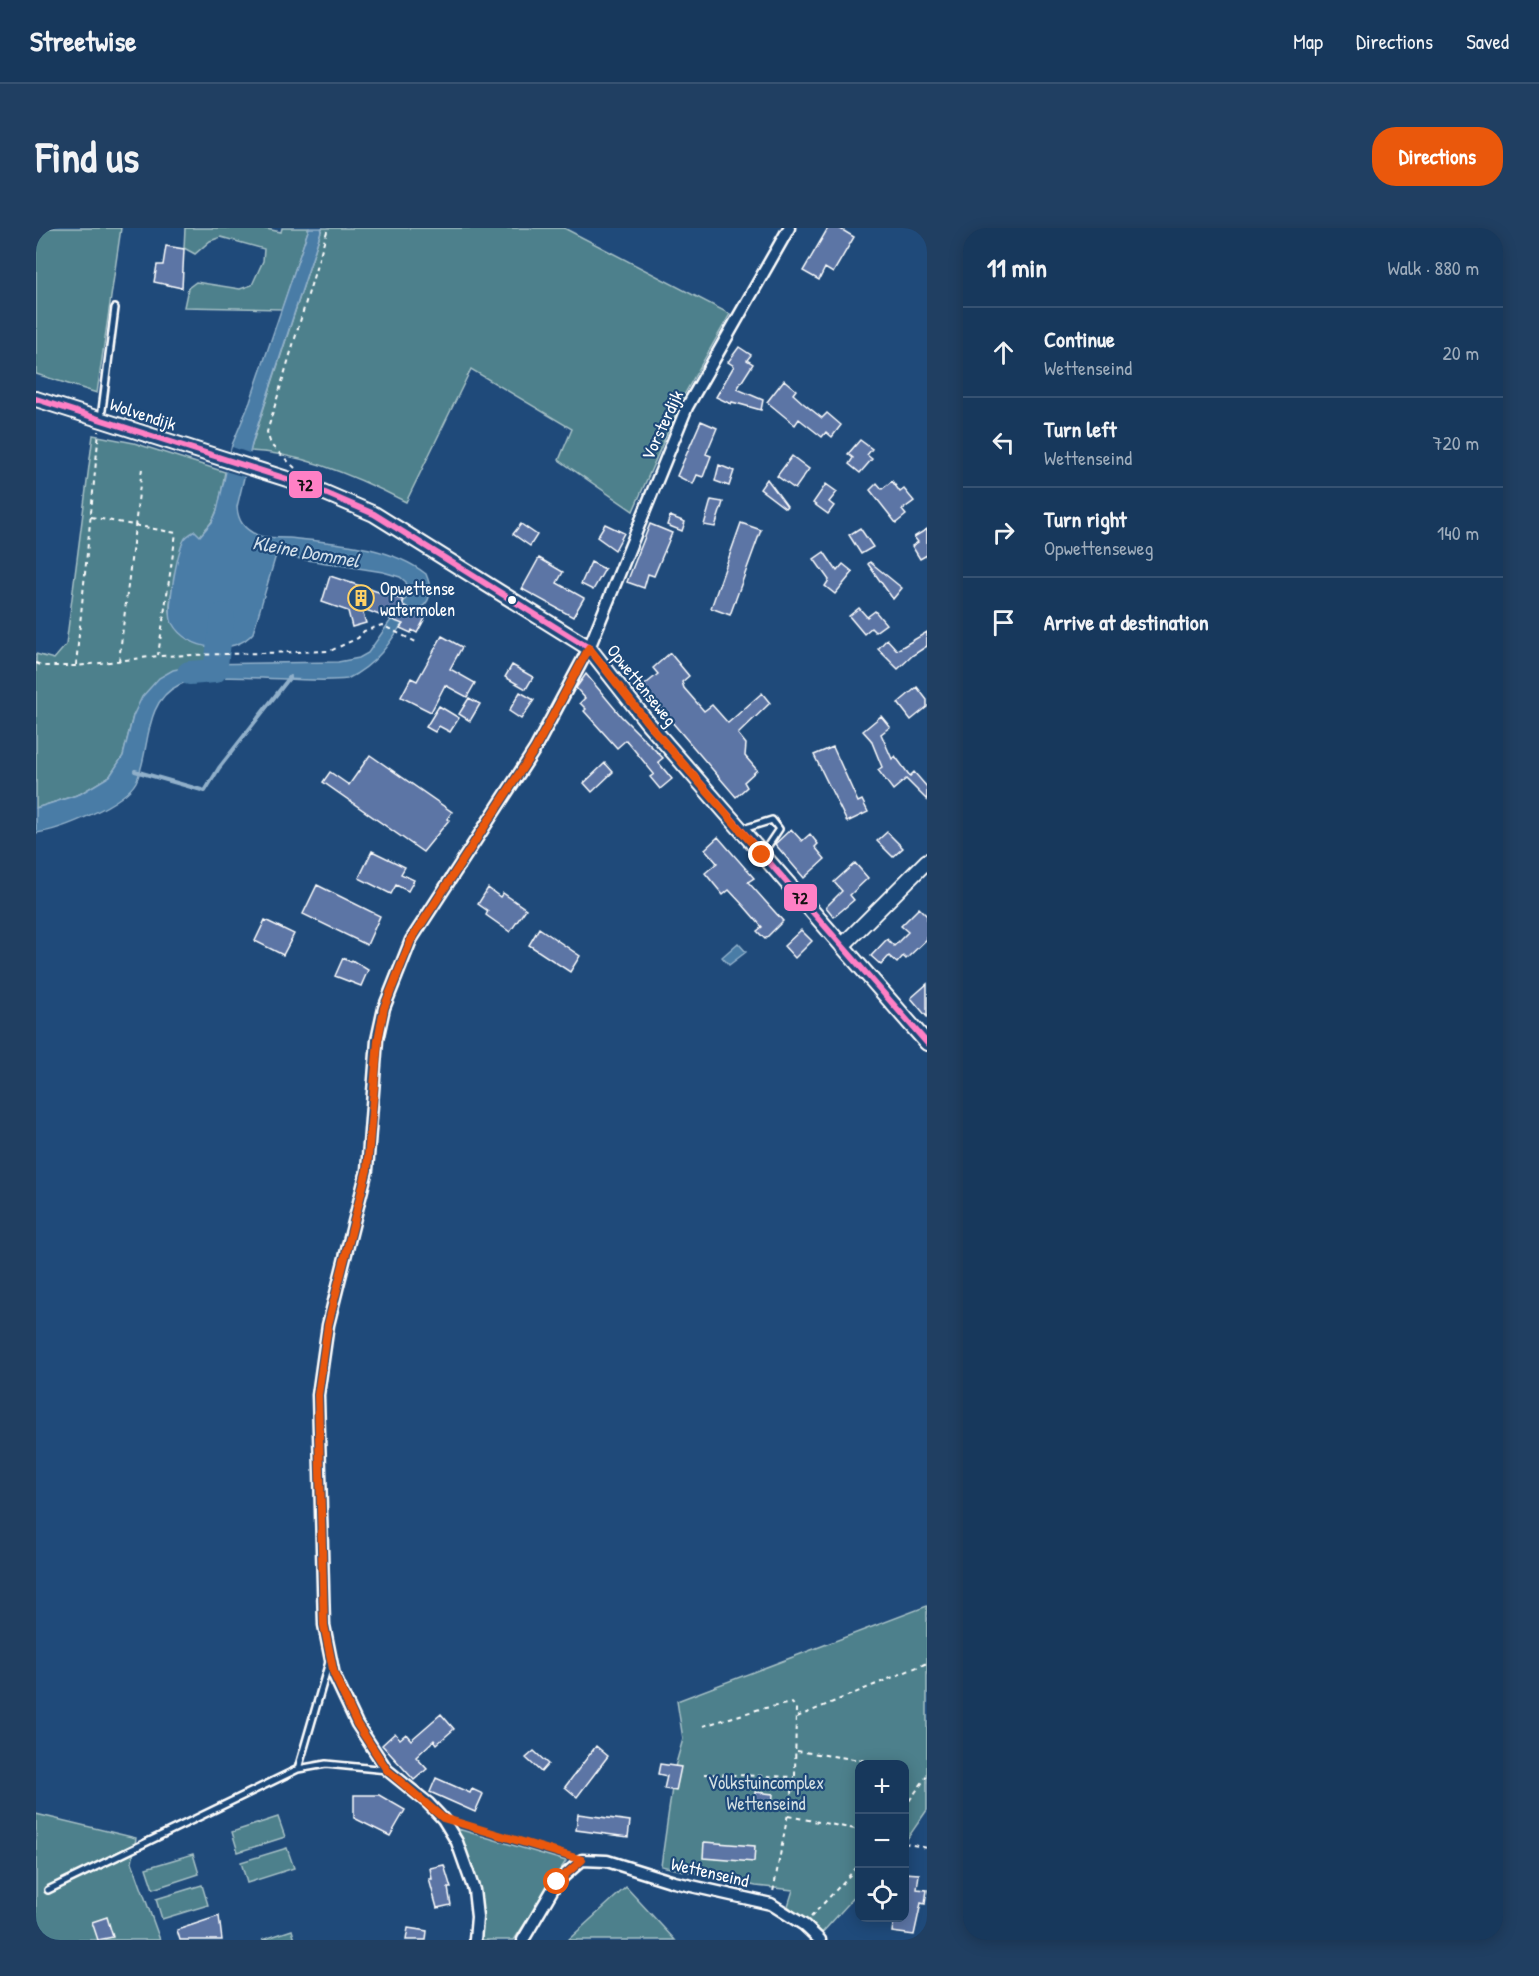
<!DOCTYPE html>
<meta charset="utf-8">
<style>
body{margin:0;font-family:"Patrick Hand",sans-serif;background:#203f62;color:#f1f3f6}
.controls{position:absolute;right:18px;bottom:18px;display:grid;overflow:hidden;border-radius:12px;box-shadow:0 3px 15px #0003}
.controls button{width:54px;height:54px;display:grid;place-items:center;padding:0;border:0;border-bottom:2px solid #365272;background:#17385c;color:#f1f3f6;font:30px sans-serif}
.stop{position:absolute;width:18px;height:18px;margin:-14px;border:4px solid #ea580c;border-radius:50%;background:#fff}
.stop.end{background:#ea580c;border-color:#fff;box-shadow:0 2px 6px #0008}
.list{margin:0;padding:0;list-style:none}
h2{display:flex;justify-content:space-between;align-items:center;height:78px;margin:0;padding:0 24px;font-size:26px}
h2 small{font-size:20px;font-weight:400;color:#9eacbb}
.list li{display:grid;grid-template-columns:39px 1fr auto;gap:18px;align-items:center;box-sizing:border-box;height:90px;padding:0 24px;border-top:2px solid #365272}
.list b{display:block;font-size:22px;white-space:nowrap}
.list p{margin:0;font-size:20px;white-space:nowrap;color:#9eacbb}
.list em{font-size:20px;font-style:normal;color:#9eacbb}
.icon{flex:none;width:33px;height:33px;fill:none;stroke:currentColor;stroke-width:2;stroke-linecap:round;stroke-linejoin:round}
.map{position:relative;flex:none;width:891px;height:1712px;overflow:hidden;border-radius:24px}
header{display:flex;align-items:center;gap:36px;box-sizing:border-box;height:84px;padding:0 30px;background:#17385c;border-bottom:2px solid #365272}
header strong{font-size:28px}
nav{display:flex;gap:33px;margin-inline-start:auto;font-size:21px}
.intro{display:flex;align-items:center;justify-content:space-between;box-sizing:border-box;height:144px;padding:0 36px}
h1{margin:0;font-size:42px}
.button{padding:15px 27px;border-radius:24px;background:#ea580c;color:#fff;font-size:21px;font-weight:700}
main{display:flex;gap:36px;padding:0 36px}
aside{flex:1;background:#17385c;border-radius:24px;box-shadow:0 3px 15px #0003}
.map>svg:first-child{display:block}
</style>
<header>
<strong>Streetwise</strong>
<nav><a>Map</a><a>Directions</a><a>Saved</a></nav>
</header>
<div class="intro"><h1>Find us</h1><a class="button">Directions</a></div>
<main>
<div class="map">
<svg width="891" height="1712" viewBox="0 0 891 1712">
<rect width="100%" height="100%" fill="#1f4a7a"/>
<filter id="ink" filterUnits="userSpaceOnUse"><feTurbulence type="fractalNoise" baseFrequency=".0167" numOctaves="2"/><feDisplacementMap in="SourceGraphic" scale="12" xChannelSelector="R" yChannelSelector="G"/><feConvolveMatrix kernelMatrix="1 2 1 2 8 2 1 2 1" color-interpolation-filters="sRGB"/></filter>
<g filter="url(#ink)">
<path fill="#4e808c" stroke="#a6c0c6" stroke-width="1.5" d="M0 0H85L61 165 0 146Z
M149 0H226L245 4 246 0H273L246 81 148 79 152 60 160 54 204 61 216 57 227 33 228 21 185 9 174 13 159 26 148 20Z
M286 0H528L694 86 648 167 597 283 523 232 536 201 435 141 370 274C324 250 266 225 214 223Z
M57 207 98 215 189 244C186 260 184 279 176 293 173 298 168 302 165 307 147 331 115 386 149 408 162 417 177 421 193 419L190 436 150 438 97 488 87 528 74 548 44 566 0 580V426L18 431 30 417Z
M891 1378V1582L869 1614 868 1536H824L823 1664 785 1706 752 1678 757 1662 720 1658 625 1638 639 1539 647 1511 641 1473Z
M0 1586 100 1610 96 1634 124 1712H0Z
M242 1589 249 1609 202 1624 196 1604Z
M422 1601 530 1633 478 1712H446L443 1659Z
M251 1620 258 1640 211 1655 205 1634Z
M157 1626 163 1646 117 1661 110 1640Z
M166 1657 172 1677 126 1691 120 1671Z
M590 1659 639 1712H532Z
M256 1702 259 1712H226Z"/>
<path fill="#487ca6" stroke="#91b0ca" stroke-width="1.5" d="M273 0H286L217 212 201 279C202 293 208 301 221 307 229 311 243 309 253 310 298 315 352 317 390 346 397 363 396 375 379 384L375 382C357 410 343 436 311 451 267 457 178 440 143 457 106 474 115 524 100 554 88 576 25 602 0 605V580L44 566 74 548 87 528 97 488 106 469 123 450 137 442 168 436 302 434 323 430 332 425 371 369 370 354 364 349 347 344 240 327 217 405C198 428 151 423 136 395 130 383 141 325 148 312 150 308 154 306 159 303L164 308 176 294 181 283 196 217 214 174Z
M702 715 710 724 693 737 686 729Z"/>
<path fill="#1f4a7a" d="M196 219 216 226 209 249 189 243Z"/>
<g fill="none" stroke-linecap="round" stroke-linejoin="round">
<path stroke="#91b0ca" stroke-width="4" d="M99 543 169 563 183 540 254 449"/>
<path stroke="#487ca6" stroke-width="24" d="M153 445 179 443 187 387"/>
</g>
<path fill="#5c74a5" stroke="#fff" stroke-width="1.5" d="M792 0H803L818 9 797 45 789 40 783 52 767 43Z
M130 18 148 21 146 60 118 54 121 37H127Z
M703 119 715 127 711 132 717 136 701 161 727 172 725 182 696 174 695 176 680 169 698 138 692 134Z
M748 152 760 162 757 166 767 175 786 190 791 185 805 197 796 209 790 204 786 209 763 191 759 197 731 174Z
M665 193 681 200 670 226 675 228 667 249 661 247 657 256 641 248Z
M824 212 836 221 831 227 836 231 824 245 813 236 817 230 812 226Z
M756 228 773 241 759 261 741 248Z
M683 237 698 243 693 258 679 253Z
M731 251 751 278 749 280 724 261Z
M856 253 864 264 868 261 878 273 866 282 870 287 860 295 834 262 841 255 846 261Z
M790 256 801 264 793 274 798 278 792 286 777 275Z
M675 272 687 274 679 299 668 297Z
M634 288 649 294 646 303 631 297Z
M705 295 725 302 694 387 675 380Z
M485 296 501 307 494 318 477 306Z
M569 296 588 305 579 322 561 309Z
M614 296 636 305 618 348 612 346 608 360 591 354Z
M824 300 837 319 825 326 813 307Z
M891 301V327L884 331 876 318 882 314 878 309Z
M788 324 801 343 807 336 817 344 799 366 789 358 793 352 778 331Z
M503 330 527 344 521 355 548 370 537 389 486 361Z
M555 334 569 341 557 362 545 356Z
M834 334 866 360 857 371 832 336Z
M294 348 367 372V377L389 390 381 405 376 402 375 405 364 400 367 396 325 380 330 395 316 399 312 383 286 374Z
M823 380 831 389 839 383 850 396 839 404 835 400 828 406 813 388Z
M891 404V418L877 427 862 441 842 421 851 411 861 422Z
M406 408 426 419 414 441 439 455 431 469 409 457 395 484 365 469 375 450 381 453Z
M634 425 653 448 646 454 648 460 668 483 676 477 692 495 726 465 734 475 702 506 710 516 709 528 721 542 708 554 711 559 700 569 606 459 622 446 617 440Z
M476 437 497 449 490 461 469 449Z
M550 446 585 488 627 530 622 534 636 551 624 561 614 549 618 546 590 512 581 520 548 483 550 481 544 475 549 470 540 460Z
M881 459 891 472V479L875 492 862 475Z
M484 464 498 472 485 491 473 483Z
M433 470 444 476 434 493 423 486Z
M403 478 423 490 414 504 403 498 399 504 390 499Z
M845 488 854 499 845 506 856 531 859 528 874 548 878 544 891 559V572L870 551 857 562 842 542 846 539 835 512 827 503Z
M797 519 822 574 826 572 832 584 811 594 778 527Z
M334 527 416 584 411 591 413 592 387 624 287 554 294 544 313 557Z
M569 535 577 544 556 564 548 555Z
M755 601 766 613 774 606 782 616 779 619 789 631 768 650 739 616Z
M851 604 867 620 857 629 841 613Z
M682 609 718 650 712 654 747 693 729 711 721 703 726 699 707 677 693 662 687 667 669 645 681 635 669 621Z
M336 623 369 639 365 646 378 652 372 663 360 657 355 666 323 650Z
M819 635 832 650 814 667 818 672 798 689 790 679 806 663 798 654Z
M281 657 344 688 331 717 267 686Z
M452 660 464 669 467 665 490 681 474 704 450 687 452 683 442 676Z
M883 680 891 688V711L870 731 867 728 861 735 853 728 845 737 835 728 851 711 858 718 872 704 865 698Z
M229 692 258 706 247 727 219 713Z
M503 700 544 728 534 744 493 717Z
M765 702 776 713 759 730 748 718Z
M307 730 315 734 316 732 332 742 325 758 299 748Z
M891 756V789L875 770Z
M405 1486 418 1501 401 1516 398 1512 380 1529 391 1541 378 1552 346 1517 359 1505 364 1511 370 1506 375 1512Z
M560 1518 572 1528 541 1569 529 1559Z
M498 1523 512 1536 505 1544 490 1530Z
M624 1536 645 1539 640 1563 628 1561 631 1548 622 1546Z
M400 1550 434 1565 436 1561 447 1566 439 1584 394 1564Z
M719 1564 737 1566 736 1577 718 1575Z
M318 1567H343L369 1582 354 1608 318 1590Z
M542 1586 594 1593 592 1609 540 1602Z
M668 1614 719 1618 718 1634 667 1630Z
M408 1637 415 1660H412L415 1677 401 1680 393 1651H396L394 1640Z
M868 1645 883 1646 881 1661 891 1662 889 1676 885 1675 878 1707 856 1704 858 1689H868Z
M183 1688 186 1712H144L141 1702Z
M71 1689 77 1709 62 1712 56 1694Z
M372 1700 391 1703 390 1712H370Z"/>
<g fill="none" stroke-linecap="round" stroke-linejoin="round">
<g stroke="#fff" stroke-width="10">
<path id="service" d="M65 190 79 80
M707 601 736 592 743 601 727 625
M262 1541 293 1434
M12 1662 262 1541 290 1536 351 1542"/>
</g>
<g stroke="#fff" stroke-width="15">
<path id="minor" d="M439 1712 441 1689 438 1662 421 1614 407 1591 392 1575 351 1542 321 1496 298 1447 288 1397 282 1167 292 1097 331 942 341 812 348 780 375 712 499 521 553 420 651 179 753 0
M487 1712 521 1654 546 1632 571 1633 638 1654 735 1676 768 1697 784 1712"/>
</g>
<g stroke="#fff" stroke-width="18">
<path id="tertiary" d="M0 171 273 258 338 286 553 420 611 494 891 815
M806 718 891 633"/>
</g>
<path stroke="#fff" stroke-width="2" stroke-dasharray="4.5 4.5" stroke-linecap="butt" d="M259 240 235 217 231 204 292 0
M55 289 140 305 122 427
M83 433 106 240
M0 435 7 438H40L122 428 294 423 322 410 328 403 346 397 380 414
M40 437 63 203
M761 1489 891 1435
M667 1498 724 1481 756 1475 760 1480 759 1549 737 1664
M761 1523 853 1536
M868 1539H872
M668 1546 759 1549
M868 1580 891 1548
M752 1588 824 1602
M424 1596 534 1629
M868 1615 891 1620
M775 1689 824 1636"/>
<use href="#service" stroke="#1f4a7a" stroke-width="5"/>
<use href="#minor" stroke="#1f4a7a" stroke-width="10"/>
<use href="#tertiary" stroke="#1f4a7a" stroke-width="14"/>
<g stroke="#1f4a7a" stroke-width="10">
<path id="bus-1" d="M0 171 273 258 338 286 553 420 611 494 891 815"/>
</g>
<use href="#bus-1" stroke="#ff80c5" stroke-width="6"/>
</g>
</g>
<g fill="none" stroke-linecap="round" stroke-linejoin="round" filter="url(#ink)">
<path stroke="#ea580c" stroke-width="8" d="M521 1654 546 1632 407 1590 351 1542 321 1496 298 1446 288 1397 282 1167 292 1097 331 942 342 812 348 780 375 712 499 521 553 420 611 494 726 627"/>
</g>
<defs>
<g id="building-ring" transform="scale(1.35)"><circle r="9.5" fill="#1f4a7a" stroke="#ffd166" stroke-width="1.5"/><path d="M-4-6H4V6H1V3H-1V6H-4ZM-2.5-4.3h1.7v1.8h-1.7ZM.8-4.3h1.7v1.8H.8ZM-2.5-1h1.7V.8h-1.7ZM.8-1h1.7V.8H.8Z" fill="#ffd166"/></g>
</defs>
<g fill-rule="evenodd">
<use href="#building-ring" x="325" y="370"/>
</g>
<circle fill="#fff" stroke="#1f4a7a" stroke-width="2" cx="476" cy="372" r="5"/>
<g text-anchor="middle" dominant-baseline="central" stroke-width="4.5" stroke-linejoin="round" paint-order="stroke">
<g font-size="18" fill="#fff" stroke="#1f4a7a">
<text transform="translate(107 186) rotate(18)">Wolvendijk</text>
<text transform="translate(626 197) rotate(-65)">Vorsterdijk</text>
<text transform="translate(606 457) rotate(51)">Opwettenseweg</text>
<text transform="translate(674 1644) rotate(13)">Wettenseind</text>
</g>
<g font-size="18" fill="#fff" stroke="#1f4a7a" text-anchor="start">
<text x="344" y="360">Opwettense<tspan x="344" dy="21">watermolen</tspan></text>
</g>
<g font-size="18" fill="#d3dfe2" stroke="#1f4a7a">
<text x="730" y="1554">Volkstuincomplex<tspan x="730" dy="21">Wettenseind</tspan></text>
</g>
<g font-size="20" font-style="italic" fill="#d1dee9" stroke="#1f4a7a">
<text transform="translate(270 323) rotate(10)">Kleine Dommel</text>
</g>
</g>
<g stroke="#1f4a7a" stroke-width="2">
<rect x="252" y="242" width="35" height="29" rx="6" fill="#ff80c5"/>
<rect x="747" y="655" width="35" height="29" rx="6" fill="#ff80c5"/>
</g>
<g font-size="16" text-anchor="middle" font-weight="bold" fill="#111">
<text x="269" y="263">72</text>
<text x="764" y="676">72</text>
</g>
</svg>
<div class="controls">
<button>+</button>
<button>−</button>
<button><svg class="icon" aria-label="locate" viewBox="0 0 24 24"><circle cx="12" cy="12" r="6"/><path d="M12 2v4M12 18v4M2 12h4M18 12h4"/></svg></button>
</div>
<div class="stop" style="left:521px;top:1654px"></div>
<div class="stop end" style="left:726px;top:627px"></div>
</div>
<aside>
<h2>11 min<small>Walk · 880 m</small></h2>
<ul class="list">
<li><svg class="icon" aria-label="ahead" viewBox="0 0 24 24"><path d="M12 20V5M6 11l6-6 6 6"/></svg><div><b>Continue</b><p>Wettenseind</p></div><em>20 m</em></li>
<li><svg class="icon" aria-label="left" viewBox="0 0 24 24"><path d="M17 20v-9H6M10 6l-5 5 5 5"/></svg><div><b>Turn left</b><p>Wettenseind</p></div><em>720 m</em></li>
<li><svg class="icon" aria-label="right" viewBox="0 0 24 24"><path d="M7 20v-9h11M14 6l5 5-5 5"/></svg><div><b>Turn right</b><p>Opwettenseweg</p></div><em>140 m</em></li>
<li><svg class="icon" aria-label="arrive" viewBox="0 0 24 24"><path d="M6 21V4h12l-3 4 3 4H6"/></svg><div><b>Arrive at destination</b></div></li>
</ul>
</aside>
</main>
